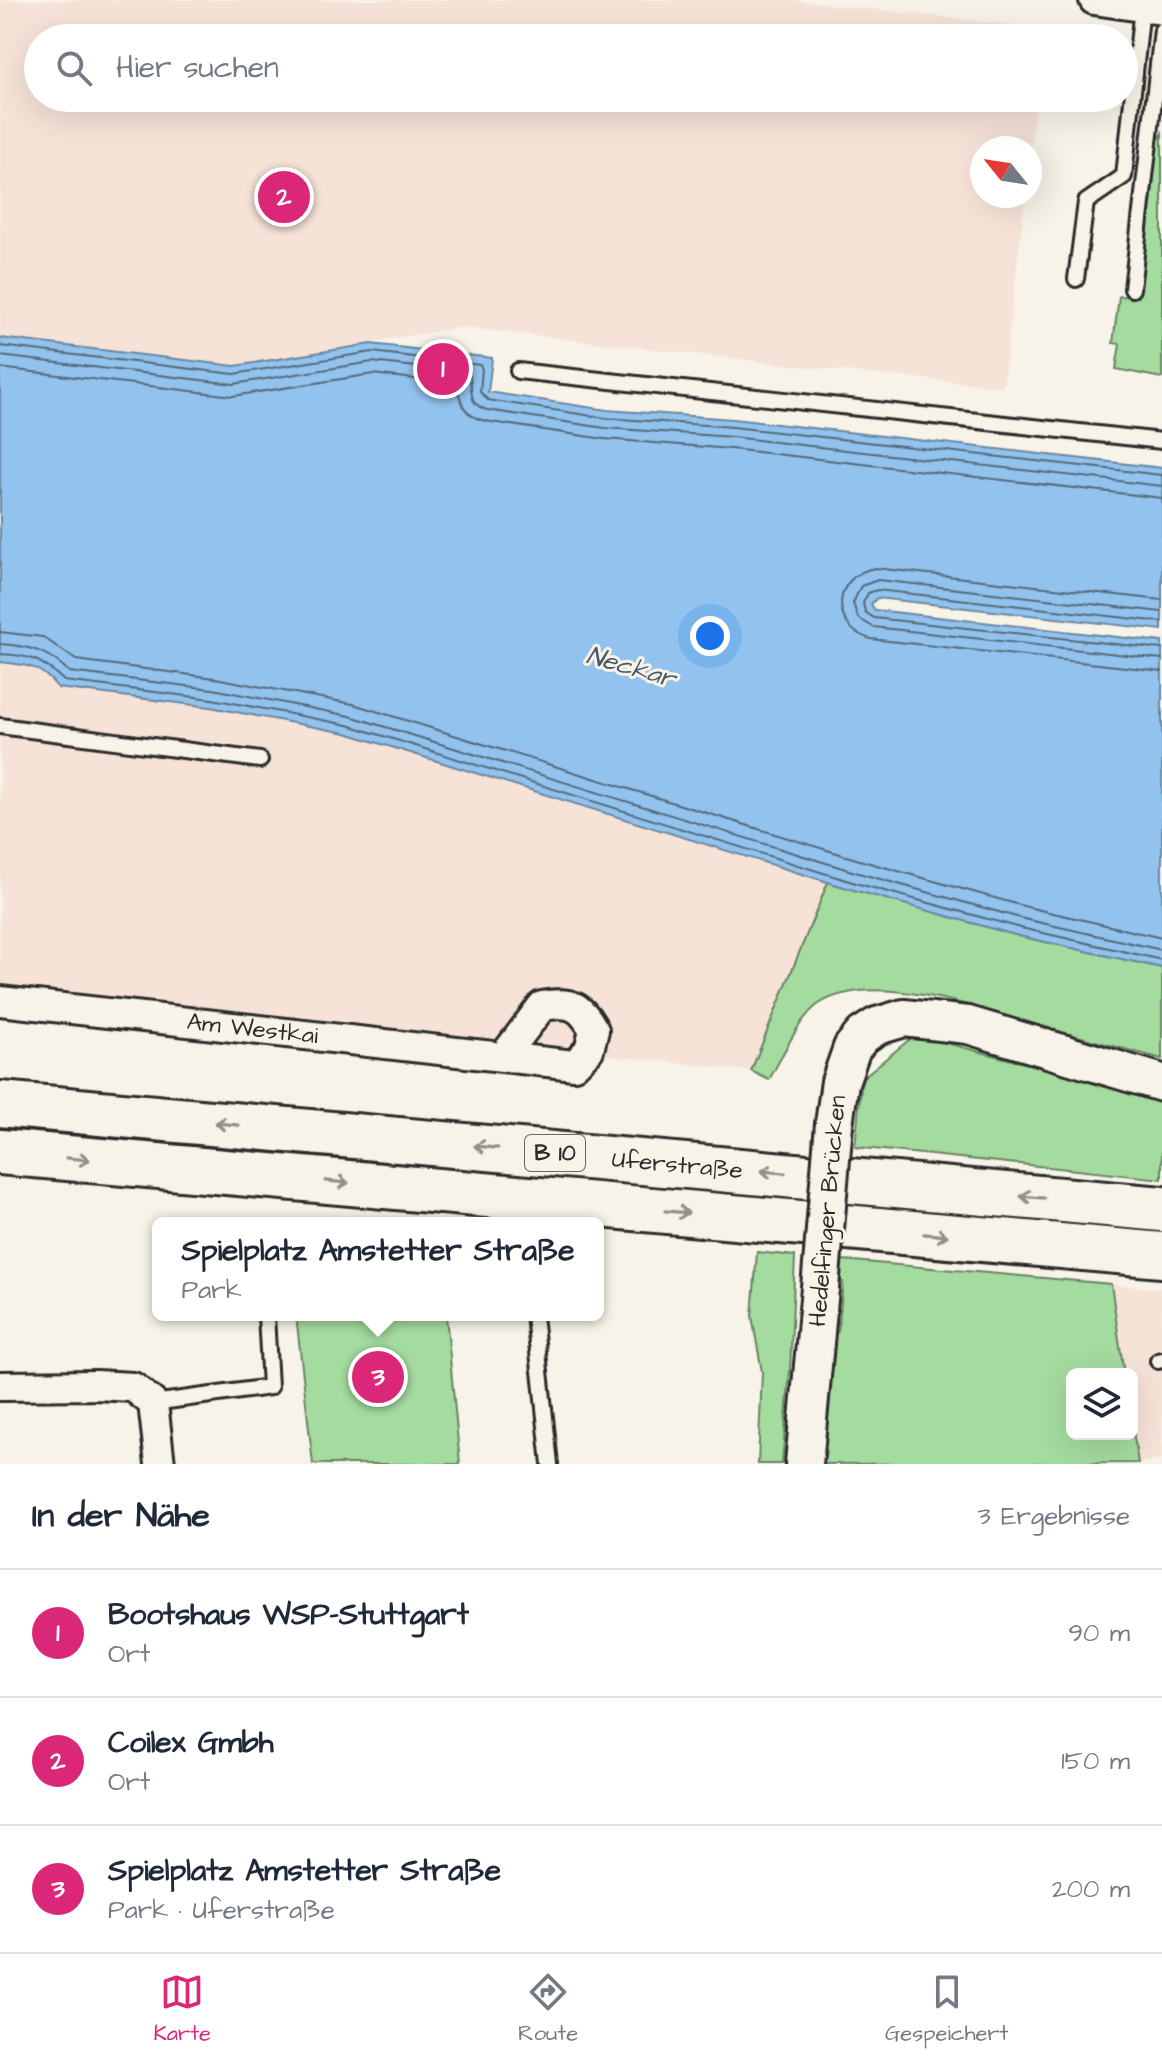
<!DOCTYPE html>
<html lang="de">
<meta charset="utf-8">
<style>
body{margin:0;font-family:"Architects Daughter",sans-serif;background:#f6f6f7;color:#1f2937}
.controls{position:absolute;right:24px;bottom:24px;display:grid;overflow:hidden;border-radius:12px;box-shadow:0 8px 32px #0002}
.controls button{width:72px;height:72px;display:grid;place-items:center;padding:0;border:0;border-bottom:2px solid #e0e1e3;background:#fff;color:#1f2937;font:40px sans-serif}
.compass{position:absolute;left:970px;top:136px;width:72px;height:72px;border-radius:50%;background:#fff;box-shadow:0 8px 32px #0002;rotate:300deg}
.you{position:absolute;left:710px;top:636px;width:28px;height:28px;margin:-20px;border:6px solid #fff;border-radius:50%;background:#1a73e8;box-shadow:0 0 0 12px #1a73e833}
.badge{display:grid;place-items:center;width:52px;height:52px;border-radius:50%;background:#db2777;color:#fff;font-size:26px;font-weight:700}
.pin{position:absolute;translate:-50% -50%;border:4px solid #fff;box-shadow:0 2px 8px #0006}
.popup{position:absolute;left:152px;top:1217px;width:452px;height:104px;box-sizing:border-box;display:grid;place-content:center;border-radius:12px;background:#fff;filter:drop-shadow(0 2px 6px #0005);font-size:26px;white-space:nowrap;color:#747a83}
.popup b{font-size:30px;color:#1f2937}
.popup::after{content:'';position:absolute;left:50%;top:100%;margin-left:-16px;border:16px solid transparent;border-top-color:#fff}
.list{margin:0;padding:0;list-style:none}
h2{display:flex;justify-content:space-between;align-items:center;height:104px;margin:0;padding:0 32px;font-size:34px}
h2 small{font-size:26px;font-weight:400;color:#747a83}
.list li{display:grid;grid-template-columns:52px 1fr auto;gap:24px;align-items:center;box-sizing:border-box;height:128px;padding:0 32px;border-top:2px solid #e0e1e3}
.list b{display:block;font-size:30px;white-space:nowrap}
.list p{margin:0;font-size:26px;white-space:nowrap;color:#747a83}
.list em{font-size:26px;font-style:normal;color:#747a83}
.icon{flex:none;width:44px;height:44px;fill:none;stroke:currentColor;stroke-width:2;stroke-linecap:round;stroke-linejoin:round}
.map{position:relative;flex:none;width:1162px;height:1464px;overflow:hidden}
.search{position:absolute;background:#fff;box-shadow:0 8px 32px #0002;left:24px;right:24px;top:24px;height:88px;display:flex;align-items:center;gap:20px;box-sizing:border-box;padding:0 28px;border-radius:44px;color:#747a83;font-size:30px}
.sheet{height:488px;background:#fff}
nav{display:flex;justify-content:space-around;align-items:center;box-sizing:border-box;height:112px;border-top:2px solid #e0e1e3;background:#fff;font-size:22px;color:#747a83}
nav a{display:grid;justify-items:center;gap:4px}
nav .on{color:#db2777}
.map>svg:first-child{display:block}
</style>
<div class="map">
<svg width="1162" height="1464" viewBox="0 0 1162 1464">
<rect width="100%" height="100%" fill="#f7f3e8"/>
<filter id="ink" filterUnits="userSpaceOnUse"><feTurbulence type="fractalNoise" baseFrequency=".0125" numOctaves="2"/><feDisplacementMap in="SourceGraphic" scale="16" xChannelSelector="R" yChannelSelector="G"/><feConvolveMatrix kernelMatrix="1 2 1 2 8 2 1 2 1" color-interpolation-filters="sRGB"/></filter>
<g filter="url(#ink)">
<path fill="#f6e2d7" d="M0 0H792L1045 29 1043 38H38V98H1036L1030 153V148H982V196H1025L1003 386 861 373 461 327 235 366 0 338Z
M0 662 33 666 49 676 346 733 828 882 751 1071 0 990Z
M1111 1284 1162 1289V1460L1138 1463 1132 1424V1374H1124Z"/>
<path fill="#a4db9f" stroke="#688365" stroke-width="2" d="M1162 133V378L1116 369 1120 344 1113 343 1119 296 1138 297 1155 145Z
M828 882 1019 936 1162 968V1059C1121 1048 1079 1037 1038 1025 981 1010 873 969 819 1004 799 1017 781 1059 769 1080L751 1071Z
M915 1035 1162 1099V1179L855 1147 862 1078Z
M757 1252 795 1256 790 1371 782 1464H758L762 1372 752 1316Z
M842 1260 1111 1284 1124 1374H1072V1434H1132V1424L1138 1463 822 1464 828 1331 838 1332 843 1282H840Z
M296 1315H446L460 1464H313Z"/>
<path fill="#92c3ee" stroke="#6986a0" stroke-width="2" d="M0 338 235 366 371 344 492 358 488 392 607 410 733 419 1162 468V630L877 598 871 604 875 610 1162 642V968L1019 936 857 891 346 733 210 707 58 688C40 665 28 665 0 662Z"/>
<g fill="none" stroke-linecap="round" stroke-linejoin="round">
<path stroke="#546879" stroke-width="2" d="M0 346 234 374 372 352 480 365 482 369 480 392 488 400 606 418 733 427 1162 475
M0 356 234 384 372 362 469 373C474 388 465 403 487 410L605 428 732 437 1162 486
M0 368 233 396 373 374 456 384C461 402 463 416 485 421L604 439 731 449 1162 498
M1162 600 875 568C832 575 829 628 871 639L1162 671
M1162 612 878 580 861 586 853 603 858 618 873 627 1162 659
M1162 622 877 590 868 593 863 603 865 612 874 618 1162 649
M0 632 43 637 76 660 215 678 353 704 866 862 1027 907 1162 938
M0 644C29 646 49 651 69 672L213 689 350 716 862 874 1024 919 1162 950
M0 654C31 655 42 660 64 681L212 699 348 725 859 884 1021 928 1162 960"/>
<g stroke="#2b2b2b" stroke-width="20">
<path id="service" d="M1076 279 1086 202 1124 176 1142 7
M1132 289 1162 30
M518 371 1162 441
M0 726 260 760
M534 1315 550 1464
M1158 1361 1162 1360
M153 1403 270 1387 266 1315"/>
</g>
<g stroke="#2b2b2b" stroke-width="34">
<g id="minor">
<path d="M1094 0 1162 10"/>
<path id="s1" d="M0 1001 574 1065 589 1050 594 1030C580 1005 571 1001 542 1006L504 1056"/>
<path d="M0 1386 96 1385 133 1387 153 1403 160 1464"/>
</g>
</g>
<g stroke="#2b2b2b" stroke-width="42">
<path id="tertiary" d="M834 1124 840 1082 852 1048 863 1035 877 1026 904 1018 968 1025 1162 1083
M804 1464 820 1288"/>
</g>
<g stroke="#2b2b2b" stroke-width="50">
<g id="trunk">
<path id="s2" d="M0 1104 1162 1209"/>
<path d="M0 1152 1162 1255"/>
</g>
</g>
<use href="#service" stroke="#f7f3e8" stroke-width="14"/>
<use href="#minor" stroke="#f7f3e8" stroke-width="28"/>
<use href="#tertiary" stroke="#f7f3e8" stroke-width="36"/>
<use href="#trunk" stroke="#f7f3e8" stroke-width="44"/>
<g stroke="#2b2b2b" stroke-width="42" stroke-linecap="butt">
<path id="tertiary-bridge" d="M820 1288 834 1124"/>
</g>
<use href="#tertiary-bridge" stroke="#f7f3e8" stroke-width="36"/>
</g>
<defs><path id="oneway-shaft" d="M-6 0H5M1.5-3L5.5 0L1.5 3" fill="none" stroke-width="1.6" stroke-linecap="round" stroke-linejoin="round" transform="scale(2)"/></defs>
<g stroke="#918f8a">
<use href="#oneway-shaft" transform="translate(227 1124) rotate(-175)"/>
<use href="#oneway-shaft" transform="translate(486 1147) rotate(-175)"/>
<use href="#oneway-shaft" transform="translate(78 1159) rotate(5)"/>
<use href="#oneway-shaft" transform="translate(773 1172) rotate(-175)"/>
<use href="#oneway-shaft" transform="translate(337 1182) rotate(5)"/>
<use href="#oneway-shaft" transform="translate(1032 1197) rotate(-175)"/>
<use href="#oneway-shaft" transform="translate(677 1212) rotate(5)"/>
<use href="#oneway-shaft" transform="translate(936 1235) rotate(5)"/>
</g>
</g>
<g text-anchor="middle" dominant-baseline="central" stroke-width="6" stroke-linejoin="round" paint-order="stroke">
<rect fill="#f7f3e8" stroke="#686764" stroke-width="2" x="525" y="1135" width="60" height="36" rx="6"/>
<g font-size="22" font-weight="bold" fill="#2b2b2b">
<text x="555" y="1153">B 10</text>
</g>
<g font-size="24" fill="#2b2b2b" stroke="#f7f3e8">
<text stroke="none"><textPath href="#s1" startOffset="254">Am Westkai</textPath></text>
<text stroke="none"><textPath href="#s2" startOffset="680">Uferstraße</textPath></text>
<text transform="translate(828 1211) rotate(-85)">Hedelfinger Brücken</text>
</g>
<g font-size="26" font-style="italic" fill="#4a5966" stroke="#f7f3e8">
<text transform="translate(631 667) rotate(16)">Neckar</text>
</g>
</g>
</svg>
<div class="controls">
<button><svg class="icon" aria-label="layers" viewBox="0 0 24 24"><path d="M12 4l9 5-9 5-9-5zM3 14l9 5 9-5"/></svg></button>
</div>
<svg class="compass" viewBox="-18 -18 36 36"><path d="M0-13l5 13h-10z" fill="#e53935"/><path d="M0 13l5-13h-10z" fill="#747a83"/></svg>
<div class="you"></div>
<div class="pin badge" style="left:443px;top:369px">1</div>
<div class="pin badge" style="left:284px;top:197px">2</div>
<div class="pin badge" style="left:378px;top:1377px">3</div>
<div class="popup"><b>Spielplatz Amstetter Straße</b>Park</div>
<div class="search"><svg class="icon" aria-label="search" viewBox="0 0 24 24"><circle cx="10" cy="10" r="6"/><path d="M15 15l6 6"/></svg>Hier suchen</div>
</div>
<section class="sheet">
<h2>In der Nähe<small>3 Ergebnisse</small></h2>
<ul class="list">
<li><span class="badge">1</span><div><b>Bootshaus WSP-Stuttgart</b><p>Ort</p></div><em>90 m</em></li>
<li><span class="badge">2</span><div><b>Coilex Gmbh</b><p>Ort</p></div><em>150 m</em></li>
<li><span class="badge">3</span><div><b>Spielplatz Amstetter Straße</b><p>Park · Uferstraße</p></div><em>200 m</em></li>
</ul>
</section>
<nav>
<a class="on"><svg class="icon" aria-label="map" viewBox="0 0 24 24"><path d="M3 6l6-2 6 2 6-2v14l-6 2-6-2-6 2zM9 4v14M15 6v14"/></svg>Karte</a>
<a><svg class="icon" aria-label="directions" viewBox="0 0 24 24"><path d="M12 3l9 9-9 9-9-9zM9 14v-3h6M13 9l2 2-2 2"/></svg>Route</a>
<a><svg class="icon" aria-label="saved" viewBox="0 0 24 24"><path d="M7 4h10v16l-5-4-5 4z"/></svg>Gespeichert</a>
</nav>
